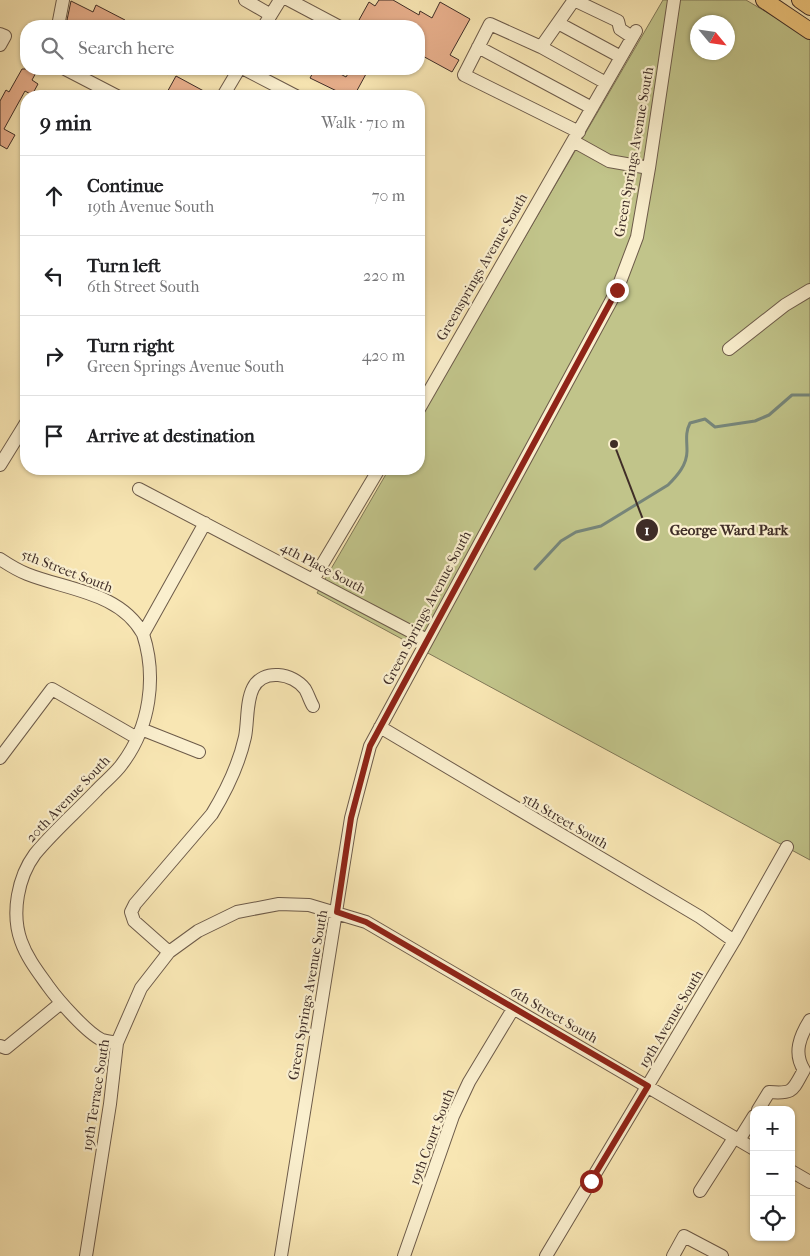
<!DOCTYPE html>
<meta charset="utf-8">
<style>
body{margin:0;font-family:"IM FELL French Canon",serif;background:#f6f6f6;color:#202124}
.controls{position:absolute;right:15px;bottom:15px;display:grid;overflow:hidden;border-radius:10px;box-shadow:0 1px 4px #0004}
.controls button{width:45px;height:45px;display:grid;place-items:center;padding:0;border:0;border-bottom:1px solid #e0e0e0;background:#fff;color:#202124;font:25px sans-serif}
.compass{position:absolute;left:690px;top:15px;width:45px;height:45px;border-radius:50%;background:#fff;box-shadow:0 1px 4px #0004;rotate:119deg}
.stop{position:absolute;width:15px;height:15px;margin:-11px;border:4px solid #8f2418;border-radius:50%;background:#fff}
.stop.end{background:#8f2418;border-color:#fff;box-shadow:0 1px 5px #0008}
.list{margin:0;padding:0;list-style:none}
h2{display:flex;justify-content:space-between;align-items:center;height:65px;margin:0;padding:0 20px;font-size:21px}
h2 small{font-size:16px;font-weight:400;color:#757577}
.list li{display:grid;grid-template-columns:32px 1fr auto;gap:15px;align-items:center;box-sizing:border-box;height:80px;padding:0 20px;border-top:1px solid #e0e0e0}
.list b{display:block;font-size:19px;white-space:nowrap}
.list p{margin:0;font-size:16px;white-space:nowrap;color:#757577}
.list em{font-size:16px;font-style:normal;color:#757577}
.icon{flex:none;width:28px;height:28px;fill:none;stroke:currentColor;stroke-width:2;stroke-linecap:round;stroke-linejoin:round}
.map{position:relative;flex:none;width:810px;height:1256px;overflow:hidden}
.search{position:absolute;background:#fff;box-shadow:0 1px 4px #0004;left:20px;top:20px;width:405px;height:55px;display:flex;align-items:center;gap:12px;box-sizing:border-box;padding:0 18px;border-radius:20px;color:#757577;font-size:19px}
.panel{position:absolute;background:#fff;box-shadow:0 1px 4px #0004;left:20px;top:90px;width:405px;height:385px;border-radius:20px}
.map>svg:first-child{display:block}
</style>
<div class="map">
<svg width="810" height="1256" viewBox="0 0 810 1256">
<rect width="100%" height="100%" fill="#f8e6b3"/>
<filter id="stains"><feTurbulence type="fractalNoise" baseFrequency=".004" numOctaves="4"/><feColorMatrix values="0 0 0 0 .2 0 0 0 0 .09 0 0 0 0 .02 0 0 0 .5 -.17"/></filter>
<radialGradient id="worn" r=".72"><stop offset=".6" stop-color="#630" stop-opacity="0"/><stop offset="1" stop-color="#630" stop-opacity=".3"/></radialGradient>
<path fill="#c1c48a" stroke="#807858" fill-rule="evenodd" d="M663 0H746L810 38V860L317 593 389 469H419V419ZM698 22H728V52H698Z"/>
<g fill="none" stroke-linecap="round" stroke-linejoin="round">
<path stroke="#778579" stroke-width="3" d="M535 569 561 541 576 532 601 526 668 485C677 476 687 465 687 451 687 440 685 433 690 423L705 419 715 427 755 421 769 415 792 395H810"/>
</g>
<path fill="#e9b08d" stroke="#3f2d27" d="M379 0H393L419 15 420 11 432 18 440 2 470 19 450 55 459 60 452 72 419 54V26H370L359 20 369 2 375 6Z
M71 1 93 12 96 5 125 20 122 26H80L67 20Z
M22 69H38L32 80 38 84 32 95 25 91 4 129 15 135 7 149 0 145V101L6 90 9 92Z
M315 69H331L346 77 351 69 366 74 354 96H347L310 78Z
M176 76 213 96H165Z"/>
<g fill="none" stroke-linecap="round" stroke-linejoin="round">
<g stroke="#6d5b4a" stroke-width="14">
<path id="minor" d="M245 0 271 15
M289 0 338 26
M574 0 541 47 490 24 464 75 579 132
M574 0 618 21 620 29 632 37
M558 23 621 57
M58 26 63 0
M264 26 280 0
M0 34 5 36 0 45
M478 47 592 108
M541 47 606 83
M65 69 117 96
M244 69 296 96
M223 96 239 69
M573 141 609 161 649 168
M729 349 785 305 810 290
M419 409 636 31
M0 465 26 423
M139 489 427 640
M0 559C9 565 17 570 27 574 67 590 120 592 143 634
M313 580 379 469
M380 727 700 917 734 941
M141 729 199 752
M0 758 52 689 137 738
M169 952 134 921 131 912 135 904 212 814C226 791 239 764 245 737 248 722 246 702 253 688 263 668 293 673 305 689 308 694 310 701 313 706
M117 1043C112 1042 106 1041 102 1040 87 1033 58 1000 48 986 38 972 27 958 21 941 11 913 18 877 35 854 53 832 76 812 96 791 104 782 115 774 122 764 150 727 157 677 143 634L205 523
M0 1046 6 1048 61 1003
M758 1110 769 1092C794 1094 792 1091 804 1070 793 1053 800 1036 810 1020
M739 1140 754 1116
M791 1171 810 1182
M700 1191 734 1138
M86 1256 110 1104 117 1043 141 988 169 952 198 931 237 912 279 904 309 905 366 922 754 1149
M281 1256 351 818 370 746 617 290 637 237 649 168 674 0
M404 1256 453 1116 469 1082 513 1009
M546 1256 734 941 787 847
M673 1256 684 1236 722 1256"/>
</g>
<g stroke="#3f2d27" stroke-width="18">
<path id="major" d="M764 0 810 31
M800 0 810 7"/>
</g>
<use href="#minor" stroke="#faefce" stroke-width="12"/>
<use href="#major" stroke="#ecc37a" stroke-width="16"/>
</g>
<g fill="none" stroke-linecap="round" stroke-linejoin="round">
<path stroke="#8f2418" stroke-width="6" d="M591 1181 648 1086 366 922 337 912 351 818 370 746 617 290"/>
</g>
<g text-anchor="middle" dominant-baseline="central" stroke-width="4.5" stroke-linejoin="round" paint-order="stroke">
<g font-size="14" fill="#3f2d27" stroke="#faefce">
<text transform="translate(634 152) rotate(-80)">Green Springs Avenue South</text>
<text transform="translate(482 267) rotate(-60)">Greensprings Avenue South</text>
<text transform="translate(323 568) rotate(28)">4th Place South</text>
<text transform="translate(67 571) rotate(21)">5th Street South</text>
<text transform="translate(427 608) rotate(-62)">Green Springs Avenue South</text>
<text transform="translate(68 799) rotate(-46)">20th Avenue South</text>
<text transform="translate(565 821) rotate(30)">5th Street South</text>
<text transform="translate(308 995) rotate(-80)">Green Springs Avenue South</text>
<text transform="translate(554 1015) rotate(30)">6th Street South</text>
<text transform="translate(671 1019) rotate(-59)">19th Avenue South</text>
<text transform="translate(96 1095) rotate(-81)">19th Terrace South</text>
<text transform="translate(432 1137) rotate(-69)">19th Court South</text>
</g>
</g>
<path fill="none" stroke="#3f2d27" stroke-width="2" d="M614 444L647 530"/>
<g fill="#3f2d27" stroke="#faefce" stroke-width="2">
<circle cx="614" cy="444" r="5"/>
<circle cx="647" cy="530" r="12"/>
</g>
<g font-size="15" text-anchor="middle" font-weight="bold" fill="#fff">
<text x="647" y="535">1</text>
</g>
<g font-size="15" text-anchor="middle" font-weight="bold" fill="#3f2d27" stroke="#faefce" stroke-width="4.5" stroke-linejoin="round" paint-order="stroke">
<text x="729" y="535">George Ward Park</text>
</g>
<rect width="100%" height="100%" filter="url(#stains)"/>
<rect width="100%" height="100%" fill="url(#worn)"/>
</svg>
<div class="controls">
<button>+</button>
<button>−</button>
<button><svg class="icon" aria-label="locate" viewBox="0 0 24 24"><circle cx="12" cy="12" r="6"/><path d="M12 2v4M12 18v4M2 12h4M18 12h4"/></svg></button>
</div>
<svg class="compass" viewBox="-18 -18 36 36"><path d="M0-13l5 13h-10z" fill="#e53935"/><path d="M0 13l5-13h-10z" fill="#757577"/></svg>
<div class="stop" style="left:591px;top:1181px"></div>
<div class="stop end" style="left:617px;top:290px"></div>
<div class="search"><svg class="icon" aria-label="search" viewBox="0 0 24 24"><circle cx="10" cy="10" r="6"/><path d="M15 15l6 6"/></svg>Search here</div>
<section class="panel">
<h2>9 min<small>Walk · 710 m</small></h2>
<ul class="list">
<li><svg class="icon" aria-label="ahead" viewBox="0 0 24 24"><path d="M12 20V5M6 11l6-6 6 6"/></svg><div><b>Continue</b><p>19th Avenue South</p></div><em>70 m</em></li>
<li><svg class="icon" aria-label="left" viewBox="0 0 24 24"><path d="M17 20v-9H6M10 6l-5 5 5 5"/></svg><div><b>Turn left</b><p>6th Street South</p></div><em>220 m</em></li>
<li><svg class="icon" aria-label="right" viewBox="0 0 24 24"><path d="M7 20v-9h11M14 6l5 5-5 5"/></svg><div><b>Turn right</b><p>Green Springs Avenue South</p></div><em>420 m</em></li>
<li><svg class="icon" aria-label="arrive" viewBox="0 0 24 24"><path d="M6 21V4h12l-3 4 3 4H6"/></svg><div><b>Arrive at destination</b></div></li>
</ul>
</section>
</div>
